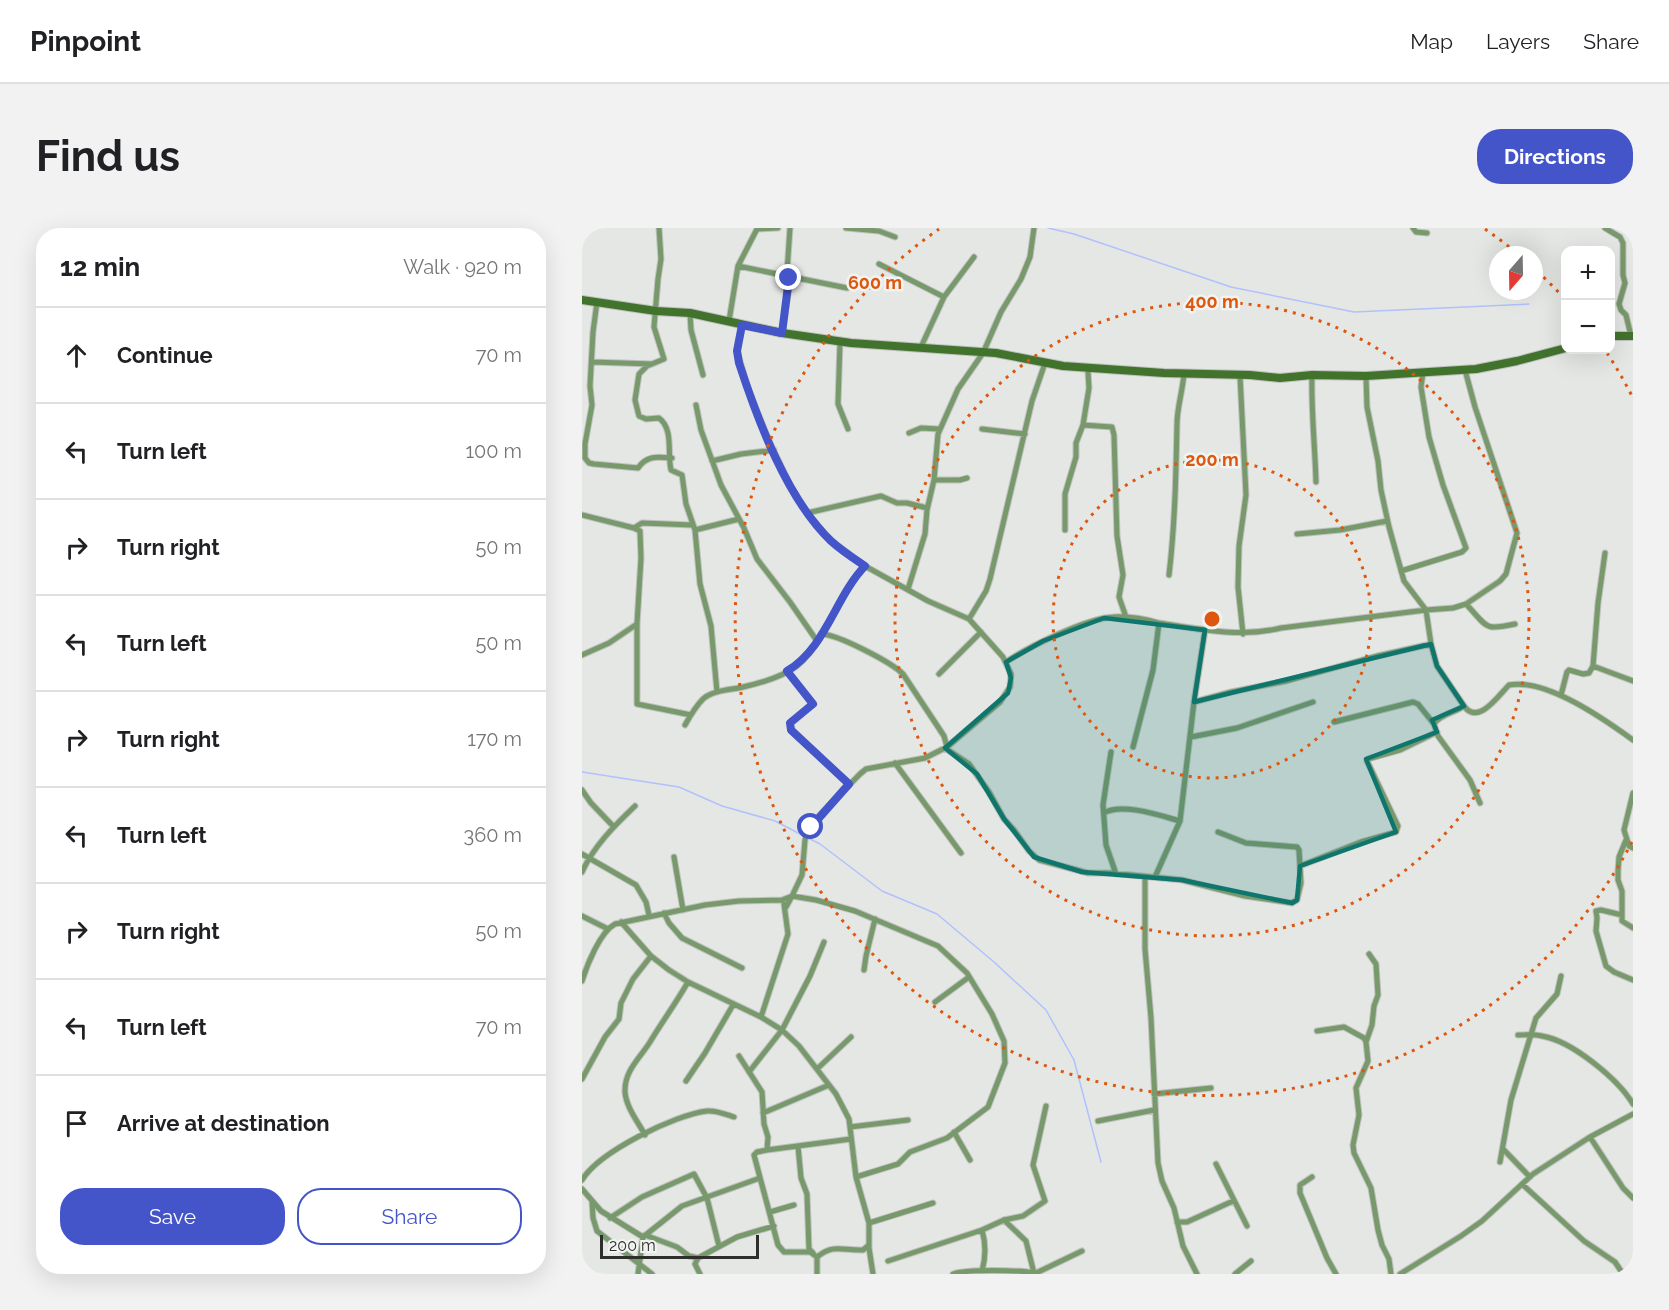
<!DOCTYPE html>
<meta charset="utf-8">
<style>
body{margin:0;font-family:Raleway,sans-serif;background:#f2f2f2;color:#202124}
.controls{position:absolute;right:18px;top:18px;display:grid;overflow:hidden;border-radius:12px;box-shadow:0 6px 24px #0002}
.controls button{width:54px;height:54px;display:grid;place-items:center;padding:0;border:0;border-bottom:2px solid #e0e0e0;background:#fff;color:#202124;font:30px sans-serif}
.compass{position:absolute;left:907px;top:18px;width:54px;height:54px;border-radius:50%;background:#fff;box-shadow:0 6px 24px #0002;rotate:200deg}
.scale{position:absolute;left:18px;bottom:15px;width:159px;box-sizing:border-box;padding-left:6px;border:3px solid #2e2f2d;border-top:0;font-size:16px;line-height:21px;white-space:nowrap;color:#2e2f2d;-webkit-text-stroke:4px #f2f4f1;paint-order:stroke}
.stop{position:absolute;width:18px;height:18px;margin:-14px;border:4px solid #4355c9;border-radius:50%;background:#fff}
.stop.end{background:#4355c9;border-color:#fff;box-shadow:0 2px 6px #0008}
.list{margin:0;padding:0;list-style:none}
h2{display:flex;justify-content:space-between;align-items:center;height:78px;margin:0;padding:0 24px;font-size:26px}
h2 small{font-size:20px;font-weight:400;color:#757577}
.list li{display:grid;grid-template-columns:39px 1fr auto;gap:18px;align-items:center;box-sizing:border-box;height:96px;padding:0 24px;border-top:2px solid #e0e0e0}
.list b{display:block;font-size:22px;white-space:nowrap}
.list em{font-size:20px;font-style:normal;color:#757577}
.actions{display:flex;gap:12px;padding:18px 24px}
.actions a{flex:1;padding:14px 0;border:2px solid #4355c9;border-radius:24px;text-align:center;font-size:21px;color:#4355c9}
.actions .main{background:#4355c9;color:#fff}
.icon{flex:none;width:33px;height:33px;fill:none;stroke:currentColor;stroke-width:2;stroke-linecap:round;stroke-linejoin:round}
.map{position:relative;flex:none;width:1051px;height:1046px;overflow:hidden;border-radius:24px}
header{display:flex;align-items:center;gap:36px;box-sizing:border-box;height:84px;padding:0 30px;background:#fff;border-bottom:2px solid #e0e0e0}
header strong{font-size:28px}
nav{display:flex;gap:33px;margin-inline-start:auto;font-size:21px}
.intro{display:flex;align-items:center;justify-content:space-between;box-sizing:border-box;height:144px;padding:0 36px}
h1{margin:0;font-size:42px}
.button{padding:15px 27px;border-radius:24px;background:#4355c9;color:#fff;font-size:21px;font-weight:700}
main{display:flex;gap:36px;padding:0 36px}
aside{flex:1;background:#fff;border-radius:24px;box-shadow:0 6px 24px #0002}
.map>svg:first-child{display:block}
</style>
<header>
<strong>Pinpoint</strong>
<nav><a>Map</a><a>Layers</a><a>Share</a></nav>
</header>
<div class="intro"><h1>Find us</h1><a class="button">Directions</a></div>
<main>
<aside>
<h2>12 min<small>Walk · 920 m</small></h2>
<ul class="list">
<li><svg class="icon" aria-label="ahead" viewBox="0 0 24 24"><path d="M12 20V5M6 11l6-6 6 6"/></svg><div><b>Continue</b></div><em>70 m</em></li>
<li><svg class="icon" aria-label="left" viewBox="0 0 24 24"><path d="M17 20v-9H6M10 6l-5 5 5 5"/></svg><div><b>Turn left</b></div><em>100 m</em></li>
<li><svg class="icon" aria-label="right" viewBox="0 0 24 24"><path d="M7 20v-9h11M14 6l5 5-5 5"/></svg><div><b>Turn right</b></div><em>50 m</em></li>
<li><svg class="icon" aria-label="left" viewBox="0 0 24 24"><path d="M17 20v-9H6M10 6l-5 5 5 5"/></svg><div><b>Turn left</b></div><em>50 m</em></li>
<li><svg class="icon" aria-label="right" viewBox="0 0 24 24"><path d="M7 20v-9h11M14 6l5 5-5 5"/></svg><div><b>Turn right</b></div><em>170 m</em></li>
<li><svg class="icon" aria-label="left" viewBox="0 0 24 24"><path d="M17 20v-9H6M10 6l-5 5 5 5"/></svg><div><b>Turn left</b></div><em>360 m</em></li>
<li><svg class="icon" aria-label="right" viewBox="0 0 24 24"><path d="M7 20v-9h11M14 6l5 5-5 5"/></svg><div><b>Turn right</b></div><em>50 m</em></li>
<li><svg class="icon" aria-label="left" viewBox="0 0 24 24"><path d="M17 20v-9H6M10 6l-5 5 5 5"/></svg><div><b>Turn left</b></div><em>70 m</em></li>
<li><svg class="icon" aria-label="arrive" viewBox="0 0 24 24"><path d="M6 21V4h12l-3 4 3 4H6"/></svg><div><b>Arrive at destination</b></div></li>
</ul>
<div class="actions"><a class="main">Save</a><a>Share</a></div>
</aside>
<div class="map">
<svg width="1051" height="1046" viewBox="0 0 1051 1046">
<rect width="100%" height="100%" fill="#e5e7e4"/>
<g fill="none" stroke-linecap="round" stroke-linejoin="round">
<path stroke="#b0c1fd" stroke-width="1.5" d="M466 0 492 6 649 59 772 84 947 76
M0 544 97 559 140 578 193 593 222 608
M226 610 238 616 300 663 355 686 412 734 464 782 492 832 519 934"/>
<g stroke="#c0c2bf" stroke-width="7">
<path id="street" d="M77 0 79 31 76 51 72 99 82 131 65 138 57 146 53 172 57 188 64 191 77 190C92 201 85 226 89 242L100 247 104 276 113 302 118 356 129 398 135 464
M264 0 297 3 313 9
M831 0 834 4 845 5
M1023 0 1038 9 1041 15V47L1043 55 1037 76 1039 82 1044 87 1049 108
M297 36 362 69
M156 38 265 60
M15 74 11 104 8 158 10 177 3 216V230L7 235 12 236 56 240C65 227 75 229 90 230
M108 85 109 102 121 147
M147 93 156 38 175 1 196 0
M200 105 207 59 205 44 208 0
M258 114 256 176 266 201
M339 119 362 69 392 29
M10 134 70 136
M730 147C729 183 733 218 734 254
M658 148 664 267 657 318 656 359 661 406
M784 148 785 179 796 233 799 262 807 299 822 353 844 382 849 416 855 438 882 478C873 485 858 486 852 496L856 508 888 552 898 575
M114 177 119 202 139 257 162 300 175 331 208 374 235 413
M501 197 530 199 532 207 535 308 541 347 537 369 544 389
M400 201 443 206
M327 205 339 200 357 201
M130 233 159 226 192 222
M352 252H378L385 250
M225 285 299 268 315 275H325L345 280
M0 287 52 300 58 303 59 330 55 396V476L109 487
M52 300 60 295 110 297
M113 302 157 291
M483 302V266L494 229V215L501 197 507 160 506 144 509 140
M715 306 758 302 805 293
M819 343 880 324 884 320 861 257 847 209 839 159 841 145
M587 347C593 296 594 246 595 196 595 179 601 162 602 145
M326 361 343 306 345 282 352 252 356 206 376 161 401 125 419 84 439 51 448 29 452 0
M884 376C906 399 901 403 933 396
M387 391 404 363 408 351 450 173 463 135
M577 395C619 401 657 410 699 400L844 382 871 380 884 376 918 353 924 346 935 305 893 179 883 142
M239 406C255 406 309 434 321 446L362 508 365 519
M0 427 27 415 55 396
M424 434C446 419 505 390 531 389 546 388 563 391 577 395L571 442 551 519
M1011 438 1051 453
M205 443 231 475 208 495 209 502 267 556
M357 446 399 404
M979 467 985 444 987 442 1001 446 1007 445 1011 438 1016 375 1023 325
M612 474 649 464 704 453 795 428 849 416
M882 478C896 498 916 468 927 457 964 450 1022 491 1051 512
M752 494 831 474 836 476 852 496
M103 497C108 488 114 478 121 471 131 462 149 462 161 459 179 455 201 449 216 437 246 410 256 367 283 338
M609 509 655 500 731 474
M363 520 387 536 407 564 422 591 432 602 447 623 457 632 506 645H529L600 652 663 668 710 675 715 672 719 655 717 622 715 619 664 615 636 604
M529 524 521 577 524 617 534 646
M313 535 379 625
M0 562 9 575 31 598
M1051 565 1042 602 1047 618 1051 620
M522 585C539 574 580 588 598 593
M1044 612 1037 629 1036 643V652L1040 663V693L1051 700
M0 626 54 657 64 674 67 687
M92 629 101 682
M718 638 779 614 814 604 816 598 785 533 786 531 818 522 855 504
M0 644C12 618 32 598 53 578
M563 649V721L569 790 576 935 580 953 592 980 601 1018 615 1046
M573 649 598 593 612 474 623 402
M204 679 210 668 234 672 273 683 356 718 385 745 410 786 422 813 423 835 406 879 365 910 328 924 316 936 274 949
M82 685 87 695 100 710 160 740
M1040 687 1019 682 1014 683 1015 690 1014 703 1024 738 1032 744 1051 752
M0 688 26 701
M39 694 69 728 87 742 106 754 179 789 200 802 217 818 254 866 267 891 274 949 287 995V1020L291 1046
M282 742 284 728 293 691
M0 753C5 737 18 704 33 696L123 677 157 673 200 672 210 668 220 647 223 612 226 603 235 590 278 546 284 541 343 530 365 519 418 474 428 459 429 446 421 429 387 391 346 373 283 338 247 311 223 282 209 259 187 213 166 161 155 123 160 97
M353 774 387 749
M179 789 206 706 202 676
M735 803 762 799 782 810 784 814 786 833 774 860 777 887 771 917 772 925 789 960 796 1002 800 1017 807 1031 809 1046
M936 807C944 807 952 806 960 808 990 813 1036 851 1051 876
M784 814 790 797 792 778 796 767 794 736 787 726
M157 828 180 864 182 896 186 909 185 922 175 924 172 927 196 1017 202 1024H228L235 1029
M235 841 269 809
M167 844 200 802 228 748 242 714
M0 851 23 809 37 791 39 775 51 751 69 728
M104 853 123 825 151 777
M572 866 629 860
M181 885 247 857
M516 893 572 882
M268 899 326 892
M372 904 388 932
M63 907C56 894 44 879 43 864 42 843 58 830 68 814 80 794 94 775 106 754
M1008 909 1041 960 1051 970
M216 918 219 950 225 966 227 1021 231 1025
M921 921 948 949
M185 922 269 911
M918 934 929 872 954 790 975 766 979 748
M634 936 665 998
M730 949 718 957V965L745 1030 754 1046
M0 952C17 924 92 887 125 883 134 882 143 886 152 889
M940 956 1002 1013 1033 1034 1041 1046
M0 961 19 983 61 1009
M10 973 11 990 15 1003 70 1046
M188 984 212 977
M28 990 60 969 112 946 125 970 137 1018
M595 994H605L651 973
M287 995 351 975
M63 1007 95 1019 107 1028 116 1030 155 1009 192 998
M116 1030 113 1036 118 1046
M306 1033 400 1002
M400 1043C404 1029 404 1016 400 1002L422 992 441 988 463 973 451 937 464 878
M56 1046 61 1009 100 978 178 950
M235 1046V1029C252 1015 261 1023 281 1022L287 1017
M371 1046C384 1041 438 1042 452 1045L444 1013 422 992
M452 1046 500 1023
M653 1046 669 1033
M818 1046 879 1008 900 993 951 946 1008 909 1051 886"/>
</g>
<g stroke="#c0c2bf" stroke-width="10">
<path id="secondary" d="M0 72 74 83 108 85 200 105 269 115 414 125 481 138 582 145 668 147 698 150 730 147 784 148 894 141 935 133 984 120
M1028 108H1051"/>
</g>
<use href="#street" stroke="#78996c" stroke-width="5"/>
<use href="#secondary" stroke="#42732d" stroke-width="8"/>
</g>
<g fill="none" stroke-linecap="round" stroke-linejoin="round">
<path stroke="#4355c9" stroke-width="8" d="M207 50 200 105 160 97 155 123 157 135C176 193 205 271 249 313 260 323 271 330 283 338 253 369 244 420 205 443L231 476 208 495 209 502 267 556 229 599"/>
</g>
<path fill="#0f766e" fill-opacity="0.2" stroke="#0f766e" stroke-width="4.5" stroke-linejoin="round" d="M522 390 623 402 612 474 849 416 855 438 882 478 850 492 855 504 784 531 814 604 718 638 715 672 710 675 600 652 500 644 452 629 422 591 395 546 363 520 426 465 429 450 424 434 461 413Z"/>
<g fill="none" stroke="#df570e" stroke-width="3" stroke-dasharray="3 6">
<circle cx="630" cy="391" r="159"/>
<circle cx="630" cy="391" r="317"/>
<path d="M1050 614A476 476 0 1 1 357 1M903 1A476 476 0 0 1 936 26M955 43A476 476 0 0 1 981 69M1025 125A476 476 0 0 1 1050 168"/>
</g>
<circle cx="630" cy="391" r="9" fill="#df570e" stroke="#f2f4f1" stroke-width="3"/>
<g font-size="18" text-anchor="middle" font-weight="bold" fill="#df570e" stroke="#f2f4f1" stroke-width="5" stroke-linejoin="round" paint-order="stroke">
<text x="293" y="61">600 m</text>
<text x="630" y="80">400 m</text>
<text x="630" y="238">200 m</text>
</g>
</svg>
<div class="controls">
<button>+</button>
<button>−</button>
</div>
<svg class="compass" viewBox="-18 -18 36 36"><path d="M0-13l5 13h-10z" fill="#e53935"/><path d="M0 13l5-13h-10z" fill="#757577"/></svg>
<div class="scale">200 m</div>
<div class="stop" style="left:229px;top:599px"></div>
<div class="stop end" style="left:207px;top:50px"></div>
</div>
</main>
